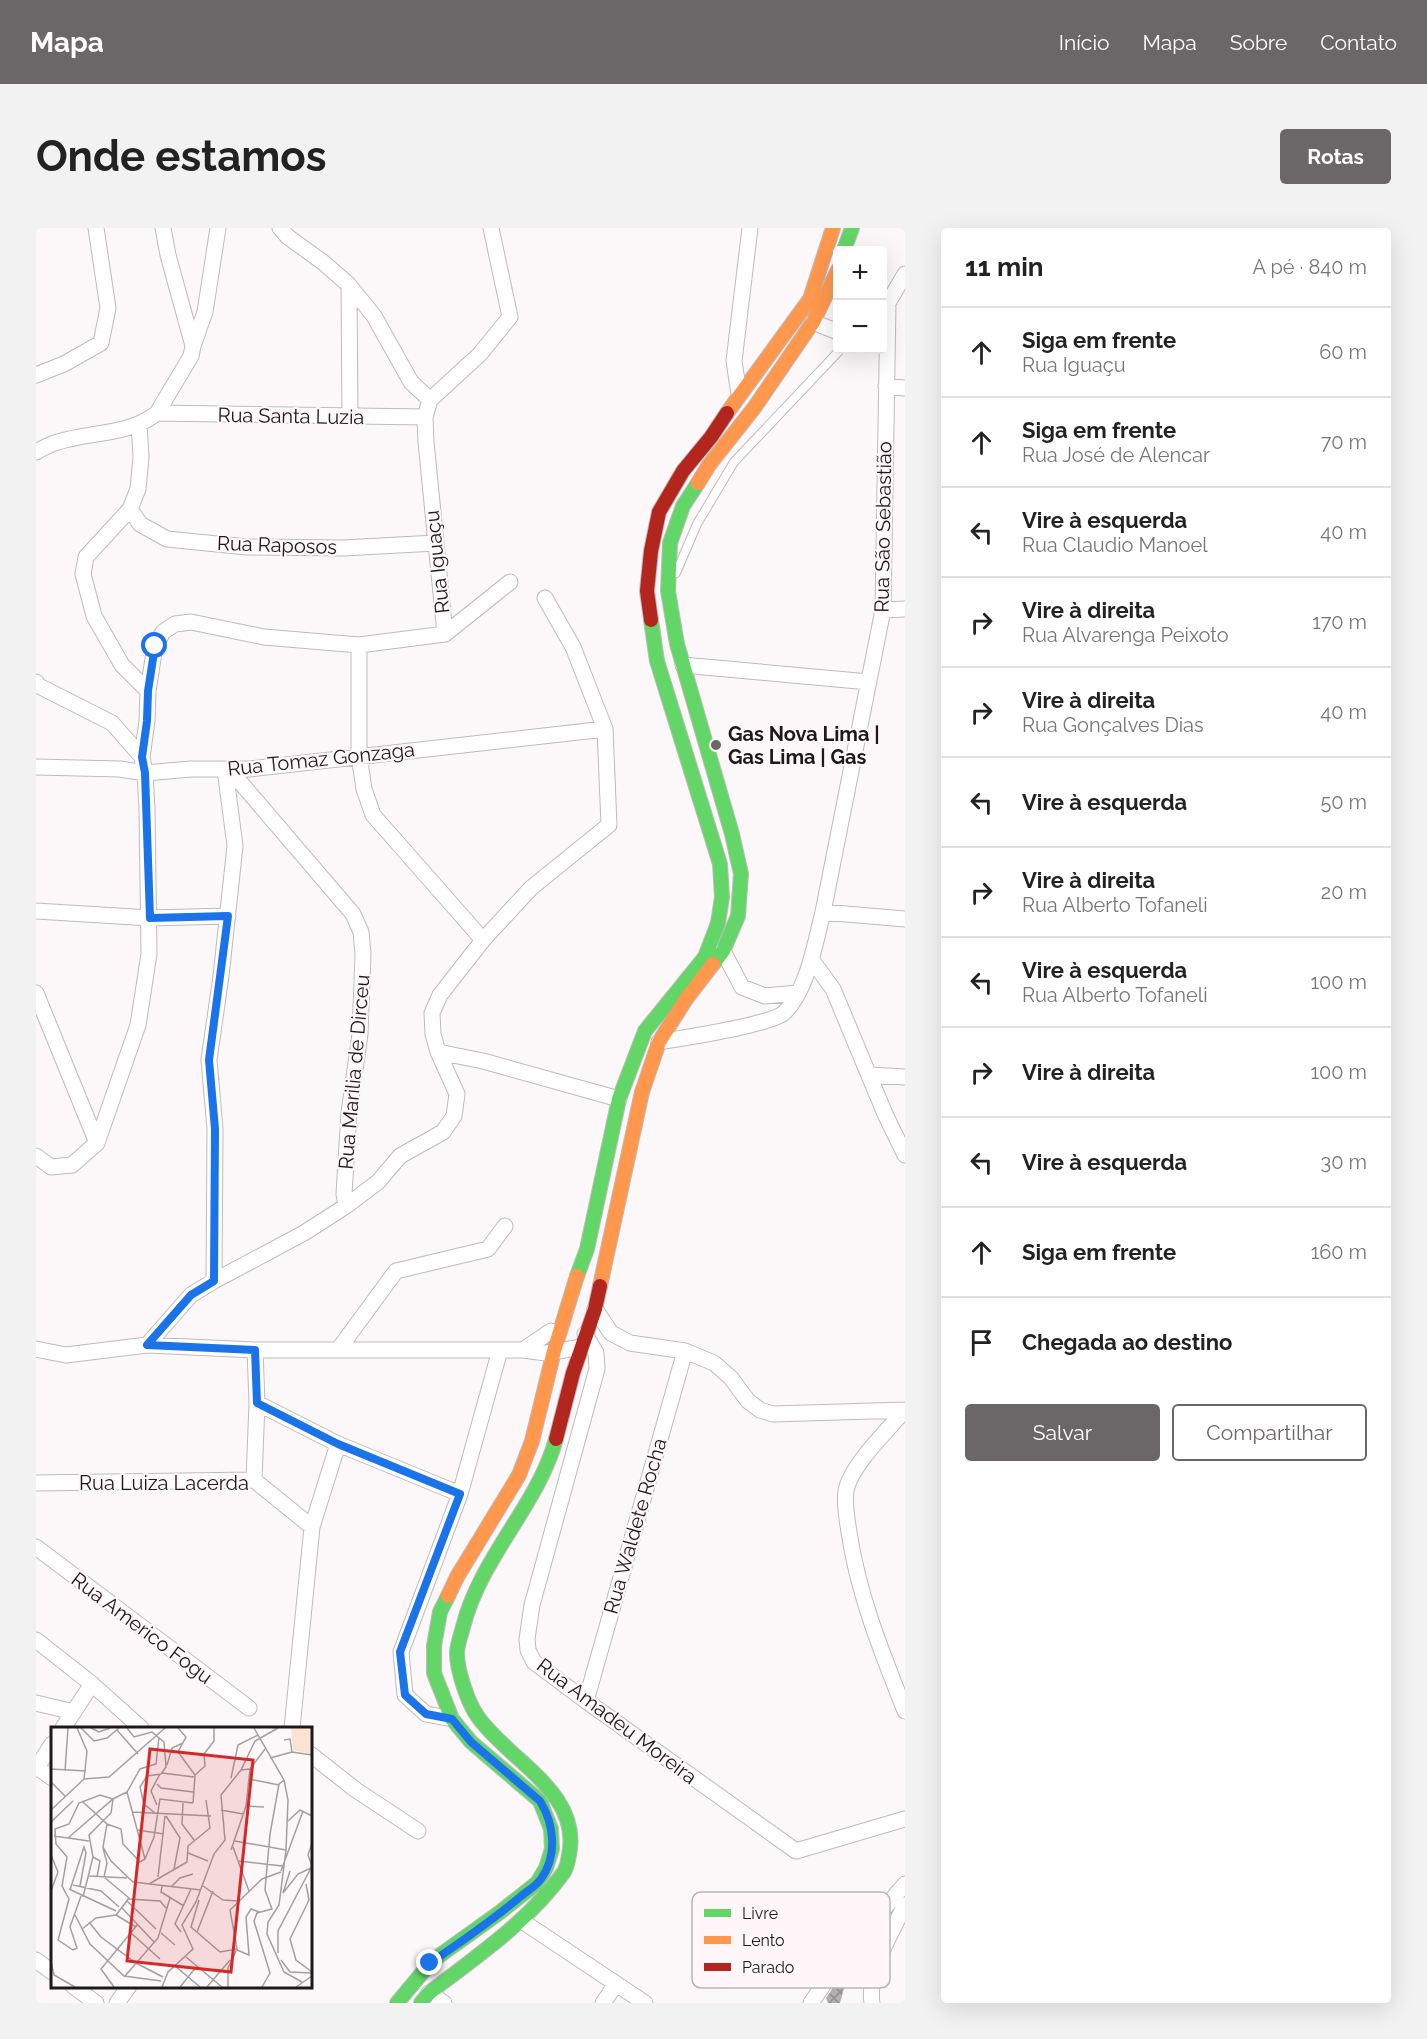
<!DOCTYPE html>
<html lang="pt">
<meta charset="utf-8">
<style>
body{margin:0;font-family:Raleway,sans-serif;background:#f2f2f2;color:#222}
.controls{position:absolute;right:18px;top:18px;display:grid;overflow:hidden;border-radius:6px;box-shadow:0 6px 24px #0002}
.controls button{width:54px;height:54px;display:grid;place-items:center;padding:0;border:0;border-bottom:2px solid #e0e0e0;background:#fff;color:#222;font:30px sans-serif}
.stop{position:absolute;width:18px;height:18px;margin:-14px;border:4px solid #1a73e8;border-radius:50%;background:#fff}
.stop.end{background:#1a73e8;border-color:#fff;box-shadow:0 2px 6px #0008}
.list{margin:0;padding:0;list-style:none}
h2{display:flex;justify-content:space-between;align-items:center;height:78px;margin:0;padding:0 24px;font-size:26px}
h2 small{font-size:20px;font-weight:400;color:#767676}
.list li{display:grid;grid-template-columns:39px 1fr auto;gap:18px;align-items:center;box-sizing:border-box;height:90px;padding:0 24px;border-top:2px solid #e0e0e0}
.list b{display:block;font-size:22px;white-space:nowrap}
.list p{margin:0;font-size:20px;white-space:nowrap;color:#767676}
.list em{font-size:20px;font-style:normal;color:#767676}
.actions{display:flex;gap:12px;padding:18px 24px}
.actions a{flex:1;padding:14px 0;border:2px solid #6b6768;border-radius:6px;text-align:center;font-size:21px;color:#6b6768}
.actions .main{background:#6b6768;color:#fff}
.icon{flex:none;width:33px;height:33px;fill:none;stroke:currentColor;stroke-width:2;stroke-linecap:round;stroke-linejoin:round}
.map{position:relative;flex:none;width:869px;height:1775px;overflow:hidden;border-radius:6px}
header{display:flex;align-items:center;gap:36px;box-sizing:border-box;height:84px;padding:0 30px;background:#6b6768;color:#fff}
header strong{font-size:28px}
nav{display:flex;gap:33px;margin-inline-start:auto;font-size:21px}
.intro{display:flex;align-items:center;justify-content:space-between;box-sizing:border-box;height:144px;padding:0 36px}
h1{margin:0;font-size:42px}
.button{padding:15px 27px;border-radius:6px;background:#6b6768;color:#fff;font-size:21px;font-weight:700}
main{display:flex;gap:36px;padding:0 36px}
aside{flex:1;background:#fff;border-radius:6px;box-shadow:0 6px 24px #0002}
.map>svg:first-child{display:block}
</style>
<header>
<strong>Mapa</strong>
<nav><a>Início</a><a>Mapa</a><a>Sobre</a><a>Contato</a></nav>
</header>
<div class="intro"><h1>Onde estamos</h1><a class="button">Rotas</a></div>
<main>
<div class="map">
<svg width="869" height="1775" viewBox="0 0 869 1775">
<defs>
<pattern id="building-cross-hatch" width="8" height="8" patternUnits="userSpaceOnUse" patternTransform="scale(1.5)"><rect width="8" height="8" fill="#b2afb1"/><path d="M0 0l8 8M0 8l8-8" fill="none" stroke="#908e8f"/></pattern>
</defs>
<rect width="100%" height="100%" fill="#fcf8f9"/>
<path fill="url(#building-cross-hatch)" d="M805 1748 811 1749 804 1775H792L790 1770Z"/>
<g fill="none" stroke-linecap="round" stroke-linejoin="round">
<g stroke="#bfbabb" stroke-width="10">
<path id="lane" d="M640 345 661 296 698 234 804 122"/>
</g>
<g stroke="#bfbabb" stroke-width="17">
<path id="street" d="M244 0 252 9 288 35 313 57 338 88 375 154 394 172
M313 57 314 189
M846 80 852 75 869 46
M777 94 802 104
M157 118 169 84 182 0
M0 147 28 136 65 115 72 80 60 0
M850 158 869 160
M703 166 698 133 714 0
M394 172 389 189 390 214 409 406
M394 172 444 126 474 89 455 0
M121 185 389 189
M103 196 105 229 102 261 94 281 50 329 47 346 58 388 86 437 112 463
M0 224C7 220 14 216 22 214 53 204 94 207 121 185L155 128 157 118 132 27 127 0
M94 281 104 296 131 311 211 319 307 320 400 315
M847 382 869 381
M409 406 474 354
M323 417V527L328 561 337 587 447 712
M647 437 833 454
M0 454 1 457 76 495 106 529
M0 539 84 541 109 545 155 541H214L569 501
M193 541 317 686 325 704 327 726 324 806 313 885 308 966 310 978
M0 683 114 690 192 688
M787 684 869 691
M687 723 706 759 729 768 762 765
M775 731 797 761 849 886 869 927
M0 765 61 915
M623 814C646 810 736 797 749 784 772 760 779 715 787 684L847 382 852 75
M402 824 447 833 583 871
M834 847 869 849
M0 928 15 939 36 937 61 915 102 797 113 726 111 581 109 545 106 529 111 493 112 463 119 418 127 404 139 396 155 394 228 409 323 417 409 406
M178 1053 179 901 173 832 185 748 199 618 189 541
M559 1081 575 1105 594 1115 649 1123 678 1135 695 1150 712 1173 724 1182 737 1186 869 1182
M549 1106 560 1125 561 1141 496 1377 491 1411 492 1422 498 1434 550 1473 760 1623 869 1591
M111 1117 155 1067 178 1053 268 1005 310 978 342 954 364 928 407 904 418 888 421 866 402 824 397 806 396 785 404 767 447 712 495 660 573 597 569 501 537 419 509 370
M0 1121 30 1127 111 1117 219 1122H487L510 1125 546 1119
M219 1122 221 1175 302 1216 424 1266
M302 1122 360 1043 452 1021 469 998
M487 1122 515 1103
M869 1182C853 1201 814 1238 810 1263 808 1276 811 1291 813 1304 822 1366 846 1425 869 1483
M218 1252 221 1175
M0 1255 218 1252 276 1299
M0 1319 213 1480
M0 1412 56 1456 105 1500
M550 1473 649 1123
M0 1475 38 1484
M416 1491 390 1486 369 1467 365 1424 424 1266 464 1122
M27 1500 56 1456
M256 1500 276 1299 302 1216
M274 1526 320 1562 382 1603
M1 1539 16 1550
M0 1541 16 1516
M486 1693 609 1775
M0 1732 16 1744
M37 1758 60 1775
M393 1765 408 1775
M81 1775 93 1758
M567 1775 580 1756
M775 1775 805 1731 869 1656
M836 1775C831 1743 856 1704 869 1677"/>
</g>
<g stroke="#bfbabb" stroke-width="16">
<path id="fast" d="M808 22 816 0
M662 255 647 278 634 315 632 363 641 416 696 606 705 646 702 688 687 723 677 736
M541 1048 551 1021 583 871 609 803 669 729 682 695 686 669 684 636 621 433 615 392
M361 1775 396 1733 463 1685 501 1655 510 1640 516 1621 515 1601 504 1573 435 1514 416 1491 398 1445V1418L404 1384 412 1368
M385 1775 393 1765C441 1728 492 1694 528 1644 531 1639 532 1633 533 1627 546 1564 473 1533 442 1489 432 1475 421 1443 421 1425 421 1417 425 1407 427 1399 444 1330 502 1277 520 1211"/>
</g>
<g stroke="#bfbabb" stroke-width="16">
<path id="slow" d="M691 185 774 71 797 0
M662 255 673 237 718 180 777 94 802 42
M564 1058 606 864 623 814 650 771 677 736
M412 1368 421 1349 483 1247 496 1213 518 1123 541 1048"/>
</g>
<g stroke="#bfbabb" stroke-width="16">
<path id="jam" d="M615 392 611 363 615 323 623 284 647 243 675 209 691 185
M520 1211 537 1145 559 1081 564 1058"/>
</g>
<use href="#lane" stroke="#fffefe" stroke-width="8"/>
<use href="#street" stroke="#fffefe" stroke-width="15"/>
<use href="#fast" stroke="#63d668" stroke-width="14"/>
<use href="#slow" stroke="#ff974d" stroke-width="14"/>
<use href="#jam" stroke="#b3261e" stroke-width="14"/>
</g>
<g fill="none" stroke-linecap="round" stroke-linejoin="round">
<path stroke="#1a73e8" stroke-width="8" d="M119 418 112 463 111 493 106 529 109 545 114 690 192 688 173 832 179 901 178 1053 155 1067 111 1117 219 1122 221 1175 302 1216 424 1266 364 1424 369 1467 390 1486 416 1491 435 1514 504 1573C518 1596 522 1627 505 1651 500 1658 490 1664 484 1669 455 1693 425 1714 394 1735"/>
</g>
<circle fill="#6b6768" stroke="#fef6f8" stroke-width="2" cx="680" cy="517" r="6"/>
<g text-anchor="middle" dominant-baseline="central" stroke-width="4.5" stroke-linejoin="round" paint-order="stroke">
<g font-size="20" fill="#1d191a" stroke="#fef6f8">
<text transform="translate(255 188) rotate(1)">Rua Santa Luzia</text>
<text transform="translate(847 299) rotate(-89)">Rua São Sebastião</text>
<text transform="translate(241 317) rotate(2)">Rua Raposos</text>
<text transform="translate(401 334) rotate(-96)">Rua Iguaçu</text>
<text transform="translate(285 531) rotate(-6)">Rua Tomaz Gonzaga</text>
<text transform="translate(318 844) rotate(-85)">Rua Marilia de Dirceu</text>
<text x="128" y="1255">Rua Luiza Lacerda</text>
<text transform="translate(599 1298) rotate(-74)">Rua Waldete Rocha</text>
<text transform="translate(106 1400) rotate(37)">Rua Americo Fogu</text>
<text transform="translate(581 1493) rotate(37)">Rua Amadeu Moreira</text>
</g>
<g font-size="20" font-weight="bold" fill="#1d191a" stroke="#fef6f8" text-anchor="start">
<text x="692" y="506">Gas Nova Lima |<tspan x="692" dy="23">Gas Lima | Gas</tspan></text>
</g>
</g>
<g transform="translate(15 1499)">
<rect width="261" height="261" fill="#fcf8f9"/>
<path d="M240 1H261V27L242 23Z" fill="#fbe3d1"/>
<path fill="none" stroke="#a39fa0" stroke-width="1.5" d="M30 1 43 14 56 11 68 1M40 1 48 5 59 1M76 1 83 10 101 5 113 15 115 40 110 47 96 49 89 60 93 77 105 87M127 1 135 10 127 25 144 48 142 76M203 1 233 53 237 73 235 123 228 178 217 195 216 207 233 245 251 255M66 3 87 27M233 13 239 12 241 25M219 31 241 25 261 28M116 38 121 21 132 16M0 42 35 44M190 43 199 42 214 22M14 44 17 1M111 46 143 50M144 48 154 39 153 27 163 14V1M180 51 187 18 207 8M33 52 58 50 114 1M198 52 228 58M0 55 14 69M106 57 110 61 142 65M76 65 94 132M32 75 56 97 52 120 60 134 82 155 150 163M132 76 131 97 143 113M106 78 100 64 109 47M195 79 213 80M0 83 33 52 36 24 26 1M170 83 192 87M81 85 160 89M115 89 129 111 123 142M237 94 249 83 261 89M0 95 22 74M56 97 70 102 72 117 89 135 94 132M86 103 113 107M3 109 38 114M17 111 62 72 76 65 89 42 105 37 108 10M184 114 235 123M261 116 257 128 261 139M182 120 198 164M52 121 56 136 53 150 78 171 65 188M180 123 195 79 199 42M137 126 157 134M42 130 49 134 46 150M94 132 103 110 109 72 142 76M187 134 231 139M230 144 252 84M239 144 232 166 247 147 260 141M38 149 76 151M107 150 114 89M98 157 136 135 137 119 159 101 155 73M255 157 258 173 239 212 245 233 261 245M22 158 50 164 68 180M111 159 110 165 133 179M121 159 129 151 142 147M152 159 172 173 187 174M18 162 65 184M19 163 33 120 35 126 29 159M0 164 7 145 0 128M32 170 42 130 38 108 60 86 62 72M78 172 109 174 115 181M148 173 140 200 169 225 186 222M76 174 105 202M71 181 103 215M24 188 39 217 73 249 110 254M65 188 85 200M38 195 50 210 85 236 112 250M31 202 45 191 65 188M130 205 124 197 140 162M146 205 162 164M80 206 109 232M110 206 124 218M7 213 18 172 11 159 16 130 5 117 4 102 18 97 28 76 49 68 62 72M7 213 22 223 26 221 19 200 30 169M186 223 198 228 195 190 200 182 208 185M227 226V204L261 139M135 230 171 260M230 233 239 245 261 246M0 235 3 248 24 260M123 238 149 260M74 249 107 211 119 171M63 260 50 242 87 197M111 260 117 245 142 222 131 198 145 175 163 127 174 113 170 68 190 43 204 14 227 1M129 260 146 239M156 260 179 233M177 260V241L186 222 179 183 211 152 230 145M211 260 219 246 203 194 206 186 221 182 214 163 219 107 228 57 233 53M245 260 261 249"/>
<path fill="#d62828" fill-opacity="0.15" stroke="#d62828" stroke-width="3" d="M99 22 202 33 180 245 76 234Z"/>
<rect width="261" height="261" fill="none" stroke="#1d191a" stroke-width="3"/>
</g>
<rect x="656" y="1664" width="198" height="96" rx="9" fill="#fef6f8" stroke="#bab4b5" stroke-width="1.5"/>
<rect x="668" y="1681" width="27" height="8" fill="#63d668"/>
<rect x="668" y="1708" width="27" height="8" fill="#ff974d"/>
<rect x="668" y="1735" width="27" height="8" fill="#b3261e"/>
<g font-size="16" fill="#1d191a">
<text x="706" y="1691">Livre</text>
<text x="706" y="1718">Lento</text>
<text x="706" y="1745">Parado</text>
</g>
</svg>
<div class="controls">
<button>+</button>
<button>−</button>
</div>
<div class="stop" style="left:119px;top:418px"></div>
<div class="stop end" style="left:394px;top:1735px"></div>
</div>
<aside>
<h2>11 min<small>A pé · 840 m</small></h2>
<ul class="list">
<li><svg class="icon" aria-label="ahead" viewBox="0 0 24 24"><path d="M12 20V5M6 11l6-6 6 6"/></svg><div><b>Siga em frente</b><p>Rua Iguaçu</p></div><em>60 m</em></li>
<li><svg class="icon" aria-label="ahead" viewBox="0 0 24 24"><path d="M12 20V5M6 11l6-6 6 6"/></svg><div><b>Siga em frente</b><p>Rua José de Alencar</p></div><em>70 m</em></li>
<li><svg class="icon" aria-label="left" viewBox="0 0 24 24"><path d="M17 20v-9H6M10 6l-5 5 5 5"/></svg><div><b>Vire à esquerda</b><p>Rua Claudio Manoel</p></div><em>40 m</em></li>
<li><svg class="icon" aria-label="right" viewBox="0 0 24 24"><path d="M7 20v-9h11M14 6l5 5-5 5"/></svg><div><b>Vire à direita</b><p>Rua Alvarenga Peixoto</p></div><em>170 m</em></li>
<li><svg class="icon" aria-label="right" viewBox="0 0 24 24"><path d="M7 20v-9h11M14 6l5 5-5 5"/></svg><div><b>Vire à direita</b><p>Rua Gonçalves Dias</p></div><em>40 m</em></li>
<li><svg class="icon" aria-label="left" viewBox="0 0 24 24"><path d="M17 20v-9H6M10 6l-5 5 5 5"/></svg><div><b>Vire à esquerda</b></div><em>50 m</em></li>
<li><svg class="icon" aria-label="right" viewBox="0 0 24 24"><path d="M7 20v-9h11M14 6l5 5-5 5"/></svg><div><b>Vire à direita</b><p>Rua Alberto Tofaneli</p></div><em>20 m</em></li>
<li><svg class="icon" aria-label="left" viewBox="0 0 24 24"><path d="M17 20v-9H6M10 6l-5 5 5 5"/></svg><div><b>Vire à esquerda</b><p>Rua Alberto Tofaneli</p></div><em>100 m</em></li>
<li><svg class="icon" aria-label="right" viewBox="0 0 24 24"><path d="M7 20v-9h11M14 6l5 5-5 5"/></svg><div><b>Vire à direita</b></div><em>100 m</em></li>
<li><svg class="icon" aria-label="left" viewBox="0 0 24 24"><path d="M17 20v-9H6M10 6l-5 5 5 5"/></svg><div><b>Vire à esquerda</b></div><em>30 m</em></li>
<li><svg class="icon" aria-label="ahead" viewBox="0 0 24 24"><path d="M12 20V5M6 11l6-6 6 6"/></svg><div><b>Siga em frente</b></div><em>160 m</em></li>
<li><svg class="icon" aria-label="arrive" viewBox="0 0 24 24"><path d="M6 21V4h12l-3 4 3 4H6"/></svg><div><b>Chegada ao destino</b></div></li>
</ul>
<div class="actions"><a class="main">Salvar</a><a>Compartilhar</a></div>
</aside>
</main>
